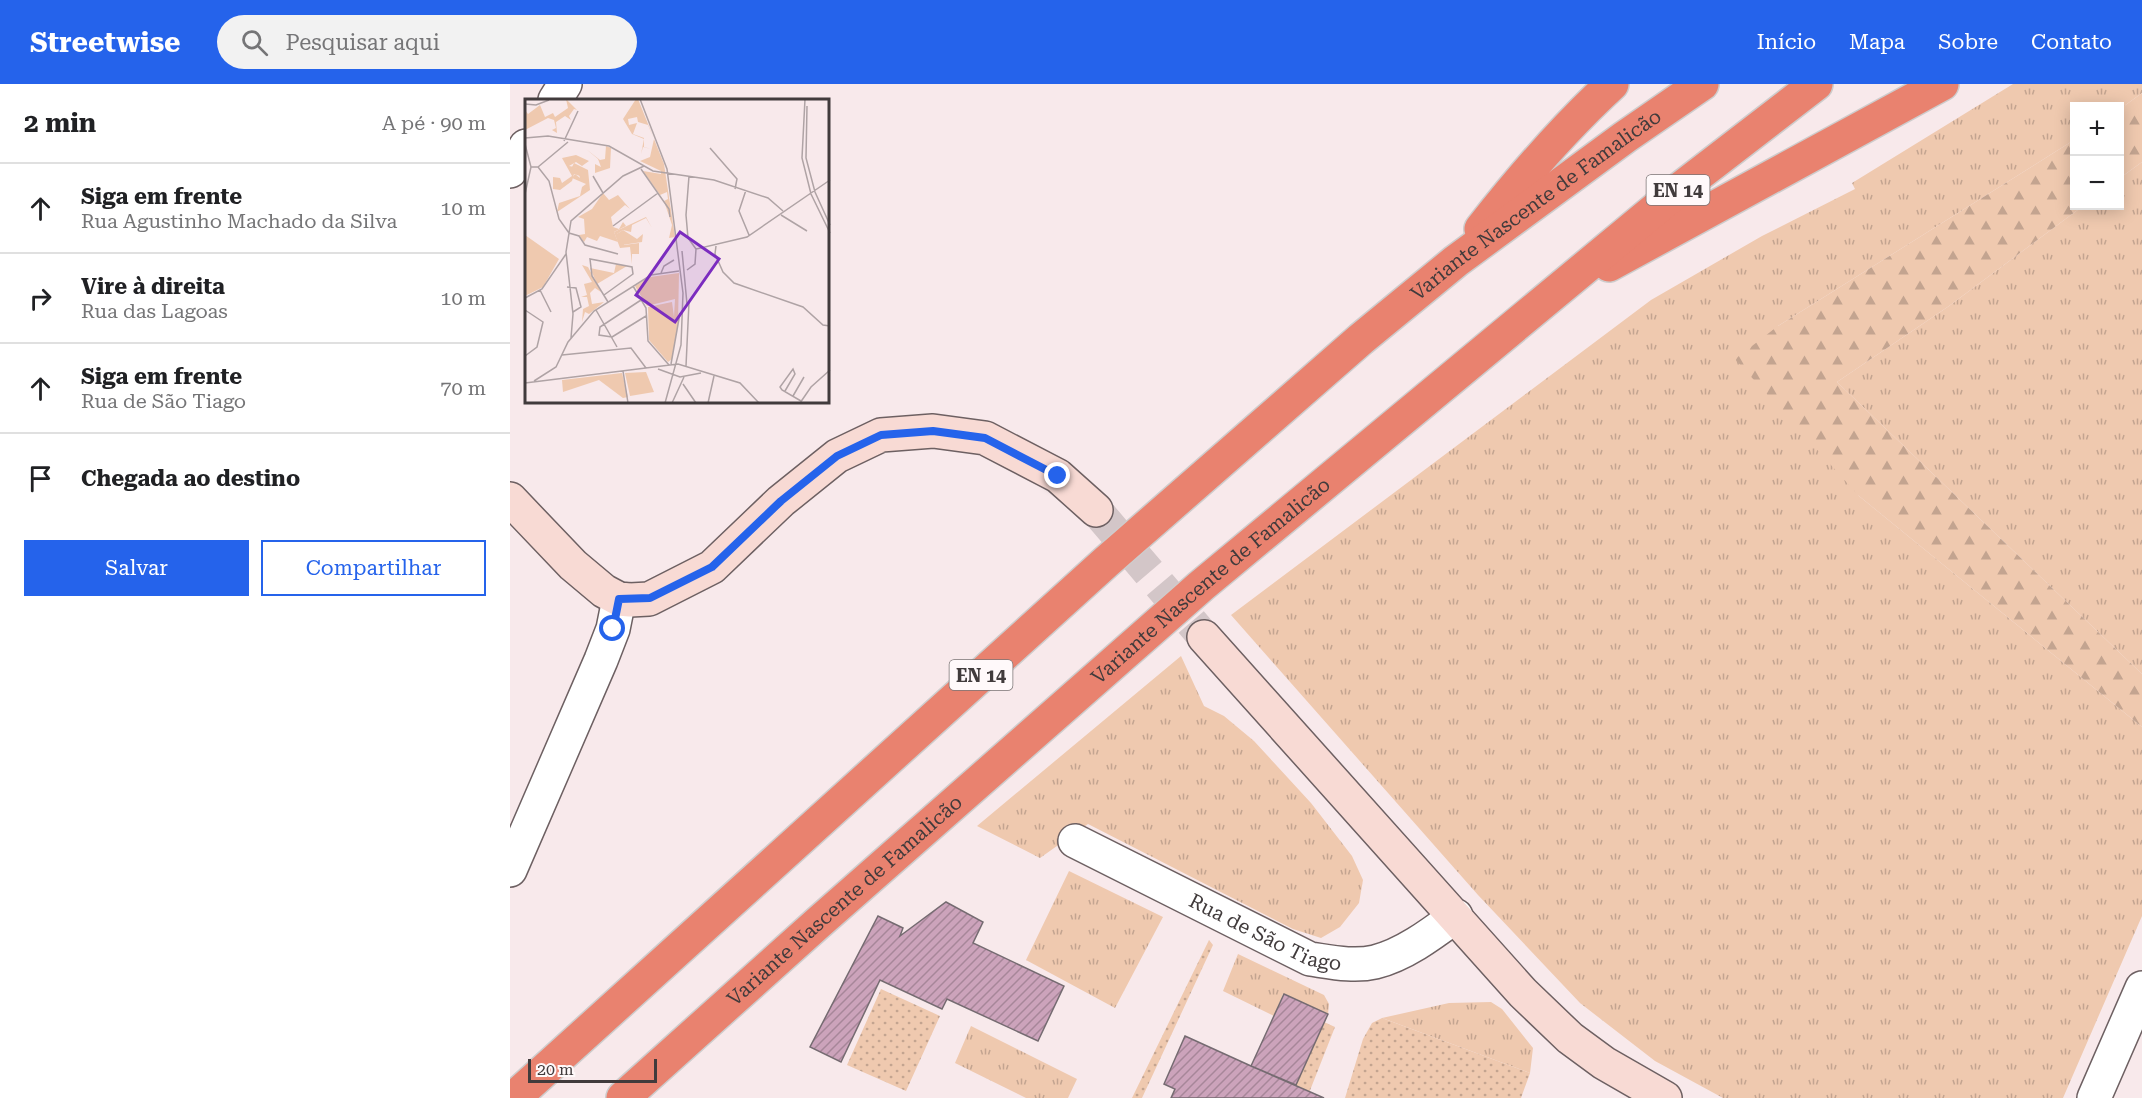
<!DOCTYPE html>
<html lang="pt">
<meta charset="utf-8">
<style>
body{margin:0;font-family:"Roboto Serif",serif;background:#f2f2f2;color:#202124}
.controls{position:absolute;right:18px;top:18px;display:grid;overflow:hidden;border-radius:0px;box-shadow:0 3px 15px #0003}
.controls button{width:54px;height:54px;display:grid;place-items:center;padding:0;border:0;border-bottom:2px solid #e0e0e0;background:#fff;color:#202124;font:30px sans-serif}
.scale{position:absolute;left:18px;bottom:15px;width:129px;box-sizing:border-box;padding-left:6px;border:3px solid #413b3c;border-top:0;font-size:16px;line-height:21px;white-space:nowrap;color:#413b3c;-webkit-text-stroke:4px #fff9fa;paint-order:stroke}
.stop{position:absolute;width:18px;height:18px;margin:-14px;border:4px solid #2563eb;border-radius:50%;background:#fff}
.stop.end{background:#2563eb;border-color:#fff;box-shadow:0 2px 6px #0008}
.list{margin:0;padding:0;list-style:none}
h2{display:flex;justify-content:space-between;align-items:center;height:78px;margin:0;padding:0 24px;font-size:26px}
h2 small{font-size:20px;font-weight:400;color:#757577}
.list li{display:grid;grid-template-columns:39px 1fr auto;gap:18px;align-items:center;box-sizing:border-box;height:90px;padding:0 24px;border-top:2px solid #e0e0e0}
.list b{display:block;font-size:22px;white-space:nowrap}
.list p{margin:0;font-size:20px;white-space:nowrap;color:#757577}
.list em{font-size:20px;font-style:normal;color:#757577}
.actions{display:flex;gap:12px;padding:18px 24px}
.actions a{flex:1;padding:14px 0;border:2px solid #2563eb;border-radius:0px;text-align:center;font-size:21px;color:#2563eb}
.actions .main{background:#2563eb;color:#fff}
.icon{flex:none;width:33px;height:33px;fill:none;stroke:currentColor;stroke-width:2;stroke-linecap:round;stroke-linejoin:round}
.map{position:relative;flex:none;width:1632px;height:1014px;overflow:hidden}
header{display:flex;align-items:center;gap:36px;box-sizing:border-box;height:84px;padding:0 30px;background:#2563eb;color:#fff}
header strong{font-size:28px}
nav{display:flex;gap:33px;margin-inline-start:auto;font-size:21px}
.search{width:420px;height:54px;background:#f2f2f2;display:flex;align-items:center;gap:15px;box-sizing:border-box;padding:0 21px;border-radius:33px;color:#757577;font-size:22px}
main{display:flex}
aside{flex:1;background:#fff}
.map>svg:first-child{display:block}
</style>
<header>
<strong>Streetwise</strong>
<div class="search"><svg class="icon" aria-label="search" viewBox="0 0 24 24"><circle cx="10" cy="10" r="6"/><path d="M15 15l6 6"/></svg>Pesquisar aqui</div>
<nav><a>Início</a><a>Mapa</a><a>Sobre</a><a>Contato</a></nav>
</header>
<main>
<aside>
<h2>2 min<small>A pé · 90 m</small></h2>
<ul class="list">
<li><svg class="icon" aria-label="ahead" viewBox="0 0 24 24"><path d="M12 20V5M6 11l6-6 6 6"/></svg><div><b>Siga em frente</b><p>Rua Agustinho Machado da Silva</p></div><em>10 m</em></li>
<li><svg class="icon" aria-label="right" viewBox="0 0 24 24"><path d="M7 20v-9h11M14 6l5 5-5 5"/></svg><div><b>Vire à direita</b><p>Rua das Lagoas</p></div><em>10 m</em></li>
<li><svg class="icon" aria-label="ahead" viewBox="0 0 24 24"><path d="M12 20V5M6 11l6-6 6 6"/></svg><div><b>Siga em frente</b><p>Rua de São Tiago</p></div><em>70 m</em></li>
<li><svg class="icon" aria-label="arrive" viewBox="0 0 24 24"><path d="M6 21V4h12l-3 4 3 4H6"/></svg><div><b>Chegada ao destino</b></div></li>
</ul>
<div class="actions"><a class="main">Salvar</a><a>Compartilhar</a></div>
</aside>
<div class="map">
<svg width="1632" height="1014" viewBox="0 0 1632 1014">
<defs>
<pattern id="grass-tufts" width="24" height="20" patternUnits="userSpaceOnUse" patternTransform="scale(1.5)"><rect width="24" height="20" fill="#efc9af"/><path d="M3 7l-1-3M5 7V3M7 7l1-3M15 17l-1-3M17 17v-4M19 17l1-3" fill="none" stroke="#c3a490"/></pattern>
<pattern id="forest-firs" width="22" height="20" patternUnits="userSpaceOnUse" patternTransform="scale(1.5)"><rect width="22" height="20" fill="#efc9af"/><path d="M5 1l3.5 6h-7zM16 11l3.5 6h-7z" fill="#c3a490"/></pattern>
<pattern id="garden-dots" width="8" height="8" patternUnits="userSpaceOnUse" patternTransform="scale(1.5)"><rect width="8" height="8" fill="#efc9af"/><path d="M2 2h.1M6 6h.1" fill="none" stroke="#c3a490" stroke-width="1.8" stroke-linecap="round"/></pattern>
<pattern id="building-hatch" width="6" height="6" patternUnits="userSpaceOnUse" patternTransform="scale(1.5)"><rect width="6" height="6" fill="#cca3bb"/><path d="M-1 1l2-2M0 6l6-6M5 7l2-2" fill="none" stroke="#a78699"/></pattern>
</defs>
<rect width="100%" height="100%" fill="#f8e9eb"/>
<path fill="url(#grass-tufts)" d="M1503 0H1632V9L1610 25V22H1564V56L1268 242 1349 412 1632 643V832L1553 1014H1213L1145 977 1070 919 968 811 721 531 1141 216 1252 152 1345 105 1342 99Z
M1632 78V590L1327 298 1439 222 1573 122H1610V94Z
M671 572 694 622 714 632 744 657 801 719 842 772 853 796 849 819 830 843 811 854 783 845 578 740 530 774 467 742Z
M559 787 653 833 605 924 516 876Z
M728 870 814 911 819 920 818 930 773 910 764 932 713 907Z
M981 918 992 925 1023 964 1020 989 872 934 939 919Z
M461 942 567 995 558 1014H516L445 979Z"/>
<path fill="url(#forest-firs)" d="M1632 9V78L1610 94V25Z
M1564 56V122H1573L1439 222 1327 298 1632 590V643L1349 412 1225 275 1268 242Z"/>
<path fill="url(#garden-dots)" d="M699 856 703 861 632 1014H622Z
M371 905 430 932 396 1007 337 981Z
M872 934 1020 989 1011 1014H835L853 955 862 939Z
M814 938 825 943 797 1014H780Z"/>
<path fill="url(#building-hatch)" stroke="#756b71" stroke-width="1.5" d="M436 818 473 838 463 859 554 902 528 957 437 915 432 925 370 896 331 978 300 963 368 832 393 844 390 852Z
M774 910 818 930 786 1001 741 982Z
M675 952 741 982 814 1014H661L665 1005 654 1000Z"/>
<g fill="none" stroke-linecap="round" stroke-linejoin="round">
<path stroke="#d3c6c8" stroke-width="33" stroke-dasharray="33 16" stroke-linecap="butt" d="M586 426 694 553"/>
<g stroke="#6d6062" stroke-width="36">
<g id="street">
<path d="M45 16 55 0"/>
<path d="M0 87 16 62"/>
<path id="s1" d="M565 757 800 875C821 878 844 883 865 878 894 871 923 849 946 832"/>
<path d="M0 786 91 576 103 545 109 515"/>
<path d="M1584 1014 1632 904"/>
</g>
</g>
<g stroke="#6d6062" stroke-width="36">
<path id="secondary" d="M0 415 63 481 94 507 109 515 120 516 139 515 202 483 271 417 327 372 371 351 423 347 475 354 548 392 586 426
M694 553 1013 909 1060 954 1094 979 1155 1014"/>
</g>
<g stroke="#cecccc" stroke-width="36">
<g id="highway">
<path d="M971 145C1011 94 1054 44 1102 0"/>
<path d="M1099 181 1432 0"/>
<path id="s2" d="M4 1014 596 478 851 255 946 177 1115 53 1192 0"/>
<path id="s3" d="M113 1014 308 839 691 502 1171 104 1306 0"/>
</g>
</g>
<use href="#street" stroke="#fff" stroke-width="33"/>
<use href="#secondary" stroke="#f8dad4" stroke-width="33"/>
<use href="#highway" stroke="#e9826f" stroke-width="33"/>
</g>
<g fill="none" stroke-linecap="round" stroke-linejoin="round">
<path stroke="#2563eb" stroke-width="8" d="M103 545 109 515 140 514 202 483 271 417 327 372 371 351 423 347 475 354 548 392"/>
</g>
<g text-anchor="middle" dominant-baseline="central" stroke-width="6" stroke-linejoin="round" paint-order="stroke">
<g fill="#fff9fa" stroke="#7a7475" stroke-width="1.5">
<rect x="1136.5" y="91" width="63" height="30" rx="4.5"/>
<rect x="439.5" y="576" width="63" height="30" rx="4.5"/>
</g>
<g font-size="18" font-weight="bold" fill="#413b3c">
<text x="1168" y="106">EN 14</text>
<text x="471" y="591">EN 14</text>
</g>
<g font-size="20" fill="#413b3c" stroke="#fff9fa">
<text stroke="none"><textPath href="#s2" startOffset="1358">Variante Nascente de Famalicão</textPath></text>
<text stroke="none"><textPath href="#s3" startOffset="783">Variante Nascente de Famalicão</textPath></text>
<text stroke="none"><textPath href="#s3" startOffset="297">Variante Nascente de Famalicão</textPath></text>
<text stroke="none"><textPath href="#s1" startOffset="212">Rua de São Tiago</textPath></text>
</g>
</g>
<g transform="translate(15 15)">
<rect width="304" height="304" fill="#f8e9eb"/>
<path d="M41 0 52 11 49 10 44 17 46 21 40 17 31 23 32 34 27 31 31 29 29 21 23 19 0 31V11L3 15 15 6 20 18 28 14 30 18 43 9ZM111 0H113L139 65 150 138 144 139 147 126 139 102 143 100 142 93 135 96 118 72 136 75V72L115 62 125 58 129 40 123 26 113 23 112 18 103 20 104 26 112 24 108 35 119 39V48L126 50 118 48 116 55 119 40 107 35 98 20ZM81 47 86 49 85 69 70 74V65L76 68 73 60 61 50 75 61 80 60ZM49 64 63 71 65 91 32 113 34 104 55 97 57 88 61 85 47 79 50 75 55 79 52 69 47 68ZM78 94 84 101 93 96 105 110 100 106 86 118 88 128 94 130 98 123 101 127 89 133 93 143 75 137 72 142 62 138 59 143 54 136 60 135 59 120 53 118 67 110ZM98 131 112 140 118 135 117 143 97 146 98 138 92 135ZM57 166 63 168 76 193 70 189 65 194 67 205 79 203 64 215 60 213 57 223 58 210 64 207 62 198H56L62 196 59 185 67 183ZM154 174 153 224 147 260 143 263 124 241 123 208 147 203 149 218 150 200 122 207 110 187 125 178ZM121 273 129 293 105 297 100 274ZM97 274 103 298 98 299 74 281 38 293 37 281Z" fill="#efc9af"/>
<path d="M51 56 64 62 57 67 51 63 44 67 55 69 58 78 49 75 47 82 35 91 28 90V78L35 79 37 84 47 77 37 59ZM121 118 127 129 121 119 107 126 106 133 98 131 92 135 99 134V146L114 144V155H107V165L105 148 95 149 89 133ZM0 136 34 160 18 188 0 197Z" fill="#efc9af"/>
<path d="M91 165 102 167 72 185 65 169 89 174Z" fill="#efc9af"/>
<path fill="none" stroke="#afa3a5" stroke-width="1.5" d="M115 0 142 70 158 194 156 246 140 304M280 0 277 59 286 95 305 134M0 5 11 6 24 1M282 7 281 59 290 93 305 126M0 39 23 37 84 47 128 72 189 81 243 99 258 112M39 42 53 12M0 45 6 68 0 95M185 49 212 80 210 90M6 68H13L24 82 34 120 44 134M13 68 43 43M116 70 144 110 145 118M68 77 78 94M164 77 161 116 163 139 171 150M221 91 214 112 224 136M256 116 282 132M88 127 133 94M44 134 54 137 60 146 93 155M191 147 190 155 198 173 209 184 278 208 298 226 305 227M157 152 162 205M162 171 170 165 171 150 222 138 305 81M136 174 139 167 149 161M108 187 121 209 123 242 144 266M42 188 51 189 56 208 48 213M15 191 26 213M79 196 108 175 107 168 65 160 67 177 83 203M0 199 17 190 41 155M0 211 18 223 12 248 0 257M71 211 92 248M87 238 74 236 75 228 116 201M87 238 121 217M46 239 48 215 41 153 46 122 98 77 119 67M37 256 106 249 121 269M146 265 155 214M161 267 164 203M133 270 155 278 176 274M98 272 103 304M9 282 31 268 43 243 69 212 126 176 154 172M0 284 153 265 215 284 234 304M158 285 171 304M260 292 270 275 268 270 255 288 257 291 276 302M268 297 279 278M147 304 159 278M183 304 189 277M275 304 286 288 305 271"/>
<path fill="#7b2cbf" fill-opacity="0.15" stroke="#7b2cbf" stroke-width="3" d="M155 133 194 160 150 223 111 196Z"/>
<rect width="304" height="304" fill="none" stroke="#413b3c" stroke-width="3"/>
</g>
</svg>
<div class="controls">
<button>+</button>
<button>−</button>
</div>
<div class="scale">20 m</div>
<div class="stop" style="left:103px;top:545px"></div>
<div class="stop end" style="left:548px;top:392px"></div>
</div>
</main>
